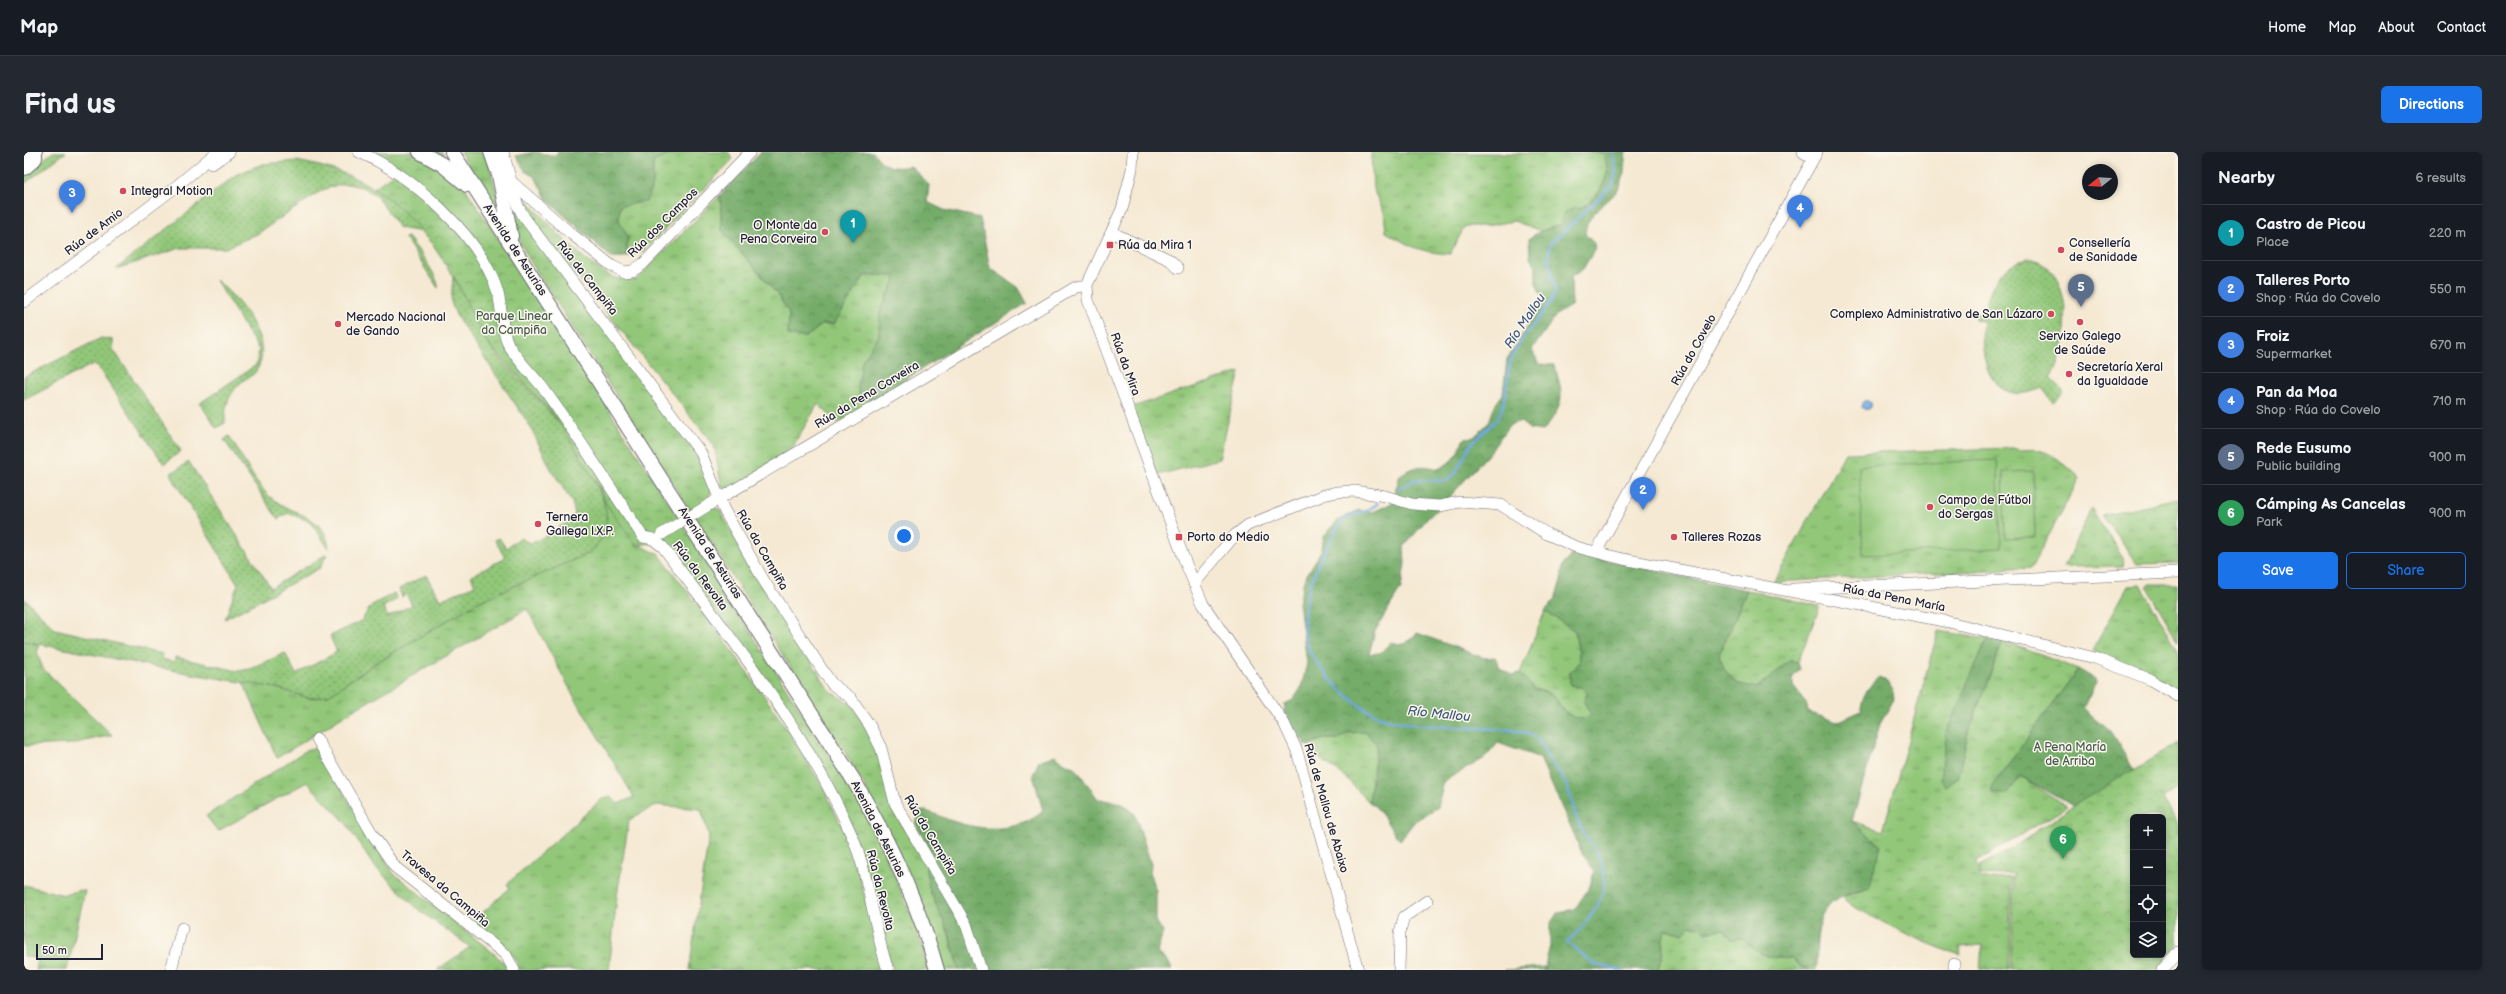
<!DOCTYPE html>
<meta charset="utf-8">
<style>
body{margin:0;font-family:"Balsamiq Sans",sans-serif;background:#242831;color:#f1f3f6}
.controls{position:absolute;right:12px;bottom:12px;display:grid;overflow:hidden;border-radius:6px;box-shadow:0 2px 6px #0003}
.controls button{width:36px;height:36px;display:grid;place-items:center;padding:0;border:0;border-bottom:1px solid #363941;background:#171b24;color:#f1f3f6;font:20px sans-serif}
.compass{position:absolute;left:2058px;top:12px;width:36px;height:36px;border-radius:50%;background:#171b24;box-shadow:0 2px 6px #0003;rotate:252deg}
.scale{position:absolute;left:12px;bottom:10px;width:67px;box-sizing:border-box;padding-left:4px;border:2px solid #22223b;border-top:0;font-size:11px;line-height:14px;white-space:nowrap;color:#22223b;-webkit-text-stroke:3px #fbf7ec;paint-order:stroke}
.you{position:absolute;left:880px;top:384px;width:14px;height:14px;margin:-10px;border:3px solid #fff;border-radius:50%;background:#1a73e8;box-shadow:0 0 0 6px #1a73e833}
.badge{display:grid;place-items:center;width:26px;height:26px;border-radius:50%;background:#1a73e8;color:#fff;font-size:13px;font-weight:700}
.pin{position:absolute;translate:-50% -33px;filter:drop-shadow(0 1px 2px #0008)}
.pin::after{content:'';position:absolute;top:21px;width:14px;height:12px;background:inherit;clip-path:polygon(0 0,100% 0,50% 100%)}
.list{margin:0;padding:0;list-style:none}
h2{display:flex;justify-content:space-between;align-items:center;height:52px;margin:0;padding:0 16px;font-size:17px}
h2 small{font-size:13px;font-weight:400;color:#9ea1a6}
.list li{display:grid;grid-template-columns:26px 1fr auto;gap:12px;align-items:center;box-sizing:border-box;height:56px;padding:0 16px;border-top:1px solid #363941}
.list b{display:block;font-size:15px;white-space:nowrap}
.list p{margin:0;font-size:13px;white-space:nowrap;color:#9ea1a6}
.list em{font-size:13px;font-style:normal;color:#9ea1a6}
.actions{display:flex;gap:8px;padding:12px 16px}
.actions a{flex:1;padding:9px 0;border:1px solid #1a73e8;border-radius:6px;text-align:center;font-size:14px;color:#1a73e8}
.actions .main{background:#1a73e8;color:#fff}
.icon{flex:none;width:22px;height:22px;fill:none;stroke:currentColor;stroke-width:2;stroke-linecap:round;stroke-linejoin:round}
.map{position:relative;flex:none;width:2154px;height:818px;overflow:hidden;border-radius:6px}
header{display:flex;align-items:center;gap:24px;box-sizing:border-box;height:56px;padding:0 20px;background:#171b24;border-bottom:1px solid #363941}
header strong{font-size:19px}
nav{display:flex;gap:22px;margin-inline-start:auto;font-size:14px}
.intro{display:flex;align-items:center;justify-content:space-between;box-sizing:border-box;height:96px;padding:0 24px}
h1{margin:0;font-size:28px}
.button{padding:10px 18px;border-radius:6px;background:#1a73e8;color:#fff;font-size:14px;font-weight:700}
main{display:flex;gap:24px;padding:0 24px}
aside{flex:1;background:#171b24;border-radius:6px;box-shadow:0 2px 6px #0003}
.map>svg:first-child{display:block}
</style>
<header>
<strong>Map</strong>
<nav><a>Home</a><a>Map</a><a>About</a><a>Contact</a></nav>
</header>
<div class="intro"><h1>Find us</h1><a class="button">Directions</a></div>
<main>
<div class="map">
<svg width="2154" height="818" viewBox="0 0 2154 818">
<defs>
<pattern id="grass-tufts" width="24" height="20" patternUnits="userSpaceOnUse"><rect width="24" height="20" fill="#92c779"/><path d="M3 7l-1-3M5 7V3M7 7l1-3M15 17l-1-3M17 17v-4M19 17l1-3" fill="none" stroke="#77a164"/></pattern>
<pattern id="forest-crowns" width="20" height="18" patternUnits="userSpaceOnUse"><rect width="20" height="18" fill="#75ac69"/><path d="M2 6a3 3 0 1 1 6 0M12 15a3 3 0 1 1 6 0" fill="none" stroke="#608c58"/></pattern>
<pattern id="park-crowns" width="20" height="18" patternUnits="userSpaceOnUse"><rect width="20" height="18" fill="#92c779"/><path d="M2 6a3 3 0 1 1 6 0M12 15a3 3 0 1 1 6 0" fill="none" stroke="#77a164"/></pattern>
<pattern id="garden-dots" width="8" height="8" patternUnits="userSpaceOnUse"><rect width="8" height="8" fill="#92c779"/><path d="M2 2h.1M6 6h.1" fill="none" stroke="#77a164" stroke-width="1.8" stroke-linecap="round"/></pattern>
</defs>
<rect width="100%" height="100%" fill="#fbf7ec"/>
<filter id="ink" filterUnits="userSpaceOnUse"><feTurbulence type="fractalNoise" baseFrequency=".025" numOctaves="2"/><feDisplacementMap in="SourceGraphic" scale="8" xChannelSelector="R" yChannelSelector="G"/><feConvolveMatrix kernelMatrix="1 2 1 2 8 2 1 2 1" color-interpolation-filters="sRGB"/></filter>
<filter id="wash" filterUnits="userSpaceOnUse"><feTurbulence type="fractalNoise" baseFrequency=".012" numOctaves="4" result="noise"/><feDisplacementMap in="SourceGraphic" scale="16" xChannelSelector="R" yChannelSelector="G"/><feGaussianBlur stdDeviation="0.9" result="paint"/><feColorMatrix in="noise" values="0 0 0 0 0 0 0 0 0 0 0 0 0 0 0 0 0 1.4 0 .05"/><feComposite in="paint" operator="in"/></filter>
<g filter="url(#wash)">
<rect width="100%" height="100%" fill="#f5e9d3"/>
<path fill="url(#grass-tufts)" stroke="#5a745a" d="M436 0H462L477 60 475 63Z
M474 0 488 46 674 302 687 337 686 347 691 356 695 358 801 532 807 539 829 554 855 599 870 661 903 711 935 818H920L841 634 820 599 505 107 493 84Z
M652 0H704L709 7 618 100 602 105 604 85 595 68 596 54 629 32V10Z
M1347 0 1552 2 1565 0 1578 2C1592 22 1574 46 1556 57L1549 56 1536 73 1517 79 1490 69 1462 74H1441L1426 102C1396 100 1387 95 1362 80L1360 60 1349 37Z
M496 40C518 65 560 113 591 126 597 128 606 127 612 128L696 43 698 78 754 143 765 161 764 183 782 185 799 172H810L841 123H874L856 160 855 184 838 209 857 245 814 271 794 252 768 296 744 314 704 338 698 336 690 293 502 61 498 53Z
M1216 220 1195 307 1134 323 1108 255Z
M1989 296C1998 300 2005 296 2014 298 2030 301 2044 315 2056 326L2007 416 1750 430 1821 301Z
M575 335C590 358 604 395 634 401L712 504 763 577 800 637 828 696 860 818H665L685 684 677 657 632 653 605 668 593 744 585 818H494L492 807 446 772 486 736 483 732 578 647 586 644 594 652 610 645 548 541 503 457 333 556 253 606 219 530 253 536 285 546 303 544 355 509 454 450 565 401C585 383 584 358 575 335Z
M2154 346V411L2113 412 2078 363Z
M2067 356 2100 408 2099 414 2040 415Z
M2126 432H2154V489L2123 435Z
M2116 433 2154 497V539L2140 530 2068 499 2104 434Z
M1723 438 1796 454 1774 510 1766 509C1753 517 1746 528 1732 536L1712 531 1700 517 1695 503Z
M1521 459 1551 478 1556 509 1545 522 1563 541 1567 563 1562 568 1549 565 1539 558 1532 547 1525 541 1510 537 1496 521Z
M1914 479 1963 487 1923 579 1933 627 1945 577 1979 489 2054 517 1968 635 1997 624 2043 655 1952 710 1956 727 1988 725 1984 818H1956L1958 793 1936 795V803C1895 790 1860 771 1823 751L1818 745 1845 736 1857 694 1828 669 1859 679Z
M0 489 16 493 13 500 19 517 88 583 47 592 0 594Z
M1342 580 1353 593 1345 650 1321 625 1294 605 1282 593 1300 587H1314L1324 581Z
M292 596 370 722 468 800 484 814 486 818H413L446 795 395 758 349 713 322 671 283 630 194 679 182 664 284 597Z
M0 733 40 743 56 738 61 739 43 818H12L14 807 0 804Z
M1667 773 1677 775 1682 780 1699 777 1708 787 1718 786C1732 802 1747 808 1767 806L1777 815 1785 817 1793 812 1792 818H1633C1642 803 1636 793 1641 778L1659 781Z
M1520 815V818H1480Z"/>
<path fill="url(#forest-crowns)" stroke="#4c6752" d="M510 0 532 4 533 0H652L629 10V32L622 50 596 54 595 68 604 85 602 105 588 106 523 48 511 25 502 20 492 4Z
M737 0H849C861 16 868 17 887 14L905 33 903 50 920 58 956 66 966 116 994 135 1003 151 888 223 857 245 836 247 834 236 838 209 855 184 856 160 873 124 841 123 810 172H799L782 185 764 183 765 161 754 143 698 78 696 43Z
M1565 0H1602C1600 10 1601 25 1596 34 1585 53 1563 58 1561 82L1570 91 1571 97 1559 117 1547 125 1548 153 1532 163 1508 198 1515 212 1530 213C1541 246 1540 252 1519 279L1505 277 1497 269 1485 273 1467 299 1423 348 1402 368 1380 395 1381 412 1377 436 1351 479 1345 502 1356 501 1366 491 1381 492 1393 481 1460 506 1471 505 1476 516 1487 523 1496 521 1510 537 1525 541 1532 547 1539 558 1549 565 1562 568 1567 563 1560 550 1563 541 1557 535 1546 533 1545 522 1556 509 1551 479 1521 459 1531 447 1537 429 1539 413 1549 401 1723 438 1695 503 1700 517 1712 531 1732 536C1746 528 1753 517 1766 509L1774 510 1776 517 1769 525V534L1782 551 1784 560 1813 570 1837 559C1837 545 1845 533 1855 525L1862 528 1869 538 1870 547 1856 572 1828 669 1857 694 1845 736C1832 740 1814 743 1805 754 1792 768 1792 795 1793 812L1785 817 1777 815 1767 806C1747 808 1732 802 1718 786L1708 787 1699 777 1682 780 1677 775 1667 773 1659 781 1641 778C1636 793 1642 803 1633 818H1520L1526 794V772L1534 760 1551 757 1566 734 1570 719 1557 699 1516 606 1474 591 1461 606 1420 629 1414 655 1391 669 1376 688C1364 676 1359 658 1345 650L1353 593 1342 580 1324 581 1314 587H1300L1282 593 1260 564 1261 552 1269 548 1277 536 1283 511 1275 451 1280 428 1298 397 1300 384 1313 369 1335 358 1349 360 1368 351 1376 323C1390 314 1397 312 1414 317 1428 311 1434 302 1439 288L1452 283 1465 270 1471 253 1479 242 1483 207 1517 154 1518 146 1512 131V115L1506 106 1505 86 1517 79 1536 73 1539 62 1549 56 1556 57C1574 46 1592 22 1578 2Z
M1963 487 1979 489 1945 577 1933 627 1922 634 1916 626 1923 579Z
M2054 517 2073 528 2059 556 2086 579 2110 618 2049 654 1997 624 1983 642H1968V635Z
M1032 603 1038 610 1051 615 1074 647 1098 651 1111 662 1127 712 1126 723 1132 739V769L1139 780 1133 800 1145 811 1148 818H935L925 781 906 740 902 720 905 697 891 671 895 659H902C912 662 920 666 928 669 958 679 995 681 1019 659L1009 623 1015 609Z"/>
<path fill="url(#park-crowns)" stroke="#5a745a" fill-rule="evenodd" d="M341 0H418L616 306 848 671 892 774 905 818H869L823 660 641 388 612 394 581 350 575 335 530 263 463 190 449 166 433 130 408 92 376 57 350 36 376 17Z
M2154 591V636L2139 646 2154 674V793L2133 818H1986L1990 721 1956 723 1955 714 1983 700 2049 654ZM2109 665H2139V803H2109Z"/>
<path fill="url(#garden-dots)" stroke="#5a745a" d="M29 0H42L0 32V23Z
M272 9C327 19 362 36 398 80L375 76 352 43 338 35 324 32 314 33 298 38 233 82 202 96H156L92 117 213 22 239 12Z
M384 85C391 94 416 126 414 136L381 86Z
M2005 107C2053 116 2046 196 2027 227L2040 240 2029 250 2018 236C1967 258 1955 209 1959 169L1951 168 1952 160 1960 162C1964 137 1977 110 2005 107Z
M429 125C443 145 449 170 463 190 482 216 507 238 528 262 539 274 547 290 555 303 574 333 600 371 565 401L454 450 355 509 303 544 285 546 253 536 168 522 0 489V446L31 477 138 502V507L150 510 151 505 214 519 226 517 261 501 272 522 313 500 306 484 337 469 348 453 370 441 373 447 359 455 364 465 388 453 382 442 378 445 375 437 402 423 416 448 451 433 447 424 481 406 471 388 475 386 482 396 496 386 505 391 511 390 545 369 551 362 548 350 527 317 506 274 432 163 427 150Z
M192 128C214 146 252 190 232 219 230 223 224 225 220 228 206 239 200 253 201 271L192 276 176 251 232 213 235 198Z
M77 186 89 188V197L157 299 140 312 74 215 69 212 0 248V225Z
M205 284C217 303 228 325 242 341 262 363 303 361 305 397L287 370 264 361 254 367 200 288Z
M165 310 247 436 303 402 296 416 201 467 214 432 146 322Z"/>
<path fill="#92c779" stroke="#5a745a" d="M1973 308 1977 396 1839 403 1835 314Z
M2009 319 2011 385 1981 386 1979 320Z"/>
<path fill="#6fa9df" stroke="#48668d" d="M1837.5 253a4.5 4.5 0 1 1 9 0a4.5 4.5 0 1 1-9 0Z"/>
<g fill="none" stroke-linecap="round" stroke-linejoin="round">
<path stroke="#6fa9df" stroke-width="2.5" d="M1374 337 1390 328 1422 329 1431 322 1447 292 1473 267 1479 254 1486 210 1494 193 1526 151 1532 139 1524 106 1526 92 1589 33 1592 18 1588 0
M1354 351C1344 361 1332 360 1321 367 1315 371 1310 383 1306 389 1288 421 1267 473 1290 507 1306 529 1327 551 1352 563 1377 575 1440 575 1469 577 1482 578 1501 577 1512 586 1517 590 1521 600 1524 606 1529 614 1535 620 1540 628 1550 647 1549 668 1563 686 1596 727 1577 759 1543 790L1571 813 1598 818"/>
</g>
</g>
<g filter="url(#ink)">
<g fill="none" stroke-linecap="round" stroke-linejoin="round">
<g stroke="#6c6870" stroke-width="12">
<path id="minor" d="M335 0C387 23 455 82 473 138 479 156 476 177 485 194 495 210 508 222 519 236 554 284 586 335 619 385L629 387 639 395C707 487 782 578 828 684 846 726 849 774 864 818
M479 0 494 54 500 65 677 301 700 358 740 429 801 522 808 532 827 546 846 574 857 596 871 651 942 772 957 818
M1109 0 1108 17 1098 57 1063 133 1064 148 1162 412 1179 452 1260 571 1273 599 1334 818
M1779 0 1789 7
M188 12 205 0
M489 31 545 80 588 114 600 120 608 119 619 112 726 0
M1089 81 1146 108 1154 116
M0 150 149 37 193 0
M688 351 1052 135 1063 133
M1572 400 1793 0
M1170 432 1211 383 1224 373 1300 343 1313 340 1331 339 1361 344 1388 352 1416 354 1436 350 1477 353 1523 382 1552 395 1599 407 1925 470 2071 506 2125 527 2154 544
M1769 437 2154 421
M293 587 349 683 371 715 482 803 490 818
M147 818 158 776
M1375 818 1376 780 1380 765 1403 749
M1930 818V812
M2138 818 2154 800"/>
</g>
<g stroke="#6c6870" stroke-width="16">
<path id="major" d="M396 0 419 13 443 33
M428 0 832 632C866 691 895 753 913 818
M467 0 475 23 487 84"/>
</g>
<g stroke="#6c6870" stroke-width="18">
<path id="highway" d="M0 15 10 6V0"/>
</g>
<use href="#minor" stroke="#fff" stroke-width="11"/>
<use href="#major" stroke="#fff" stroke-width="14"/>
<use href="#highway" stroke="#fff" stroke-width="16"/>
<g stroke="#6c6870" stroke-width="12" stroke-linecap="butt">
<path id="minor-bridge" d="M638 382 688 351"/>
</g>
<use href="#minor-bridge" stroke="#fff" stroke-width="11"/>
</g>
</g>
<g fill="#d1495b" stroke="#fbf7ec" stroke-width="1.5">
<circle cx="99" cy="39" r="4"/>
<circle cx="801" cy="80" r="4"/>
<rect x="1082" y="89" width="8" height="8" rx="2"/>
<circle cx="2037" cy="98" r="4"/>
<circle cx="2027" cy="162" r="4"/>
<circle cx="2056" cy="170" r="4"/>
<circle cx="314" cy="172" r="4"/>
<circle cx="2045" cy="222" r="4"/>
<circle cx="1906" cy="355" r="4"/>
<circle cx="514" cy="372" r="4"/>
<rect x="1151" y="381" width="8" height="8" rx="2"/>
<circle cx="1650" cy="385" r="4"/>
</g>
<g text-anchor="middle" dominant-baseline="central" stroke-width="3" stroke-linejoin="round" paint-order="stroke">
<g font-size="12" fill="#22223b" stroke="#fbf7ec" text-anchor="start">
<text x="107" y="39">Integral Motion</text>
<text x="793" y="73" text-anchor="end">O Monte da<tspan x="793" dy="14">Pena Corveira</tspan></text>
<text x="2045" y="91">Consellería<tspan x="2045" dy="14">de Sanidade</tspan></text>
<text x="1094" y="93">Rúa da Mira 1</text>
<text x="2019" y="162" text-anchor="end">Complexo Administrativo de San Lázaro</text>
<text x="322" y="165">Mercado Nacional<tspan x="322" dy="14">de Gando</tspan></text>
<text x="2056" y="184" text-anchor="middle">Servizo Galego<tspan x="2056" dy="14">de Saúde</tspan></text>
<text x="2053" y="215">Secretaría Xeral<tspan x="2053" dy="14">da Igualdade</tspan></text>
<text x="1914" y="348">Campo de Fútbol<tspan x="1914" dy="14">do Sergas</tspan></text>
<text x="522" y="365">Ternera<tspan x="522" dy="14">Gallega l.X.P.</tspan></text>
<text x="1163" y="385">Porto do Medio</text>
<text x="1658" y="385">Talleres Rozas</text>
</g>
<g font-size="12" fill="#22223b" stroke="#fbf7ec">
<text transform="translate(639 71) rotate(-45)">Rúa dos Campos</text>
<text transform="translate(70 80) rotate(-37)">Rúa de Amio</text>
<text transform="translate(491 98) rotate(57)">Avenida de Asturias</text>
<text transform="translate(563 126) rotate(52)">Rúa da Campiña</text>
<text transform="translate(1670 198) rotate(-61)">Rúa do Covelo</text>
<text transform="translate(1101 212) rotate(70)">Rúa da Mira</text>
<text transform="translate(843 243) rotate(-31)">Rúa da Pena Corveira</text>
<text transform="translate(738 398) rotate(60)">Rúa da Campiña</text>
<text transform="translate(686 401) rotate(57)">Avenida de Asturias</text>
<text transform="translate(676 424) rotate(53)">Rúa da Revolta</text>
<text transform="translate(1870 446) rotate(11)">Rúa da Pena María</text>
<text transform="translate(1302 656) rotate(74)">Rúa de Mallou de Abaixo</text>
<text transform="translate(854 677) rotate(63)">Avenida de Asturias</text>
<text transform="translate(906 683) rotate(59)">Rúa da Campiña</text>
<text transform="translate(421 737) rotate(40)">Travesa da Campiña</text>
<text transform="translate(856 738) rotate(76)">Rúa da Revolta</text>
</g>
<g font-size="12" fill="#495c51" stroke="#fbf7ec">
<text x="490" y="164">Parque Linear<tspan x="490" dy="14">da Campiña</tspan></text>
<text x="2046" y="595">A Pena María<tspan x="2046" dy="14">de Arriba</tspan></text>
</g>
<g font-size="13" font-style="italic" fill="#41587d" stroke="#fbf7ec">
<text transform="translate(1501 169) rotate(-56)">Río Mallou</text>
<text transform="translate(1415 562) rotate(6)">Río Mallou</text>
</g>
</g>
</svg>
<div class="controls">
<button>+</button>
<button>−</button>
<button><svg class="icon" aria-label="locate" viewBox="0 0 24 24"><circle cx="12" cy="12" r="6"/><path d="M12 2v4M12 18v4M2 12h4M18 12h4"/></svg></button>
<button><svg class="icon" aria-label="layers" viewBox="0 0 24 24"><path d="M12 4l9 5-9 5-9-5zM3 14l9 5 9-5"/></svg></button>
</div>
<svg class="compass" viewBox="-18 -18 36 36"><path d="M0-13l5 13h-10z" fill="#e53935"/><path d="M0 13l5-13h-10z" fill="#9ea1a6"/></svg>
<div class="scale">50 m</div>
<div class="you"></div>
<div class="pin badge" style="left:829px;top:91px;background:#0f9aa8">1</div>
<div class="pin badge" style="left:1619px;top:358px;background:#3f7fe0">2</div>
<div class="pin badge" style="left:48px;top:61px;background:#3f7fe0">3</div>
<div class="pin badge" style="left:1776px;top:76px;background:#3f7fe0">4</div>
<div class="pin badge" style="left:2057px;top:155px;background:#5c6f8a">5</div>
<div class="pin badge" style="left:2039px;top:707px;background:#2e9e5b">6</div>
</div>
<aside>
<h2>Nearby<small>6 results</small></h2>
<ul class="list">
<li><span class="badge" style="background:#0f9aa8">1</span><div><b>Castro de Picou</b><p>Place</p></div><em>220 m</em></li>
<li><span class="badge" style="background:#3f7fe0">2</span><div><b>Talleres Porto</b><p>Shop · Rúa do Covelo</p></div><em>550 m</em></li>
<li><span class="badge" style="background:#3f7fe0">3</span><div><b>Froiz</b><p>Supermarket</p></div><em>670 m</em></li>
<li><span class="badge" style="background:#3f7fe0">4</span><div><b>Pan da Moa</b><p>Shop · Rúa do Covelo</p></div><em>710 m</em></li>
<li><span class="badge" style="background:#5c6f8a">5</span><div><b>Rede Eusumo</b><p>Public building</p></div><em>900 m</em></li>
<li><span class="badge" style="background:#2e9e5b">6</span><div><b>Cámping As Cancelas</b><p>Park</p></div><em>900 m</em></li>
</ul>
<div class="actions"><a class="main">Save</a><a>Share</a></div>
</aside>
</main>
